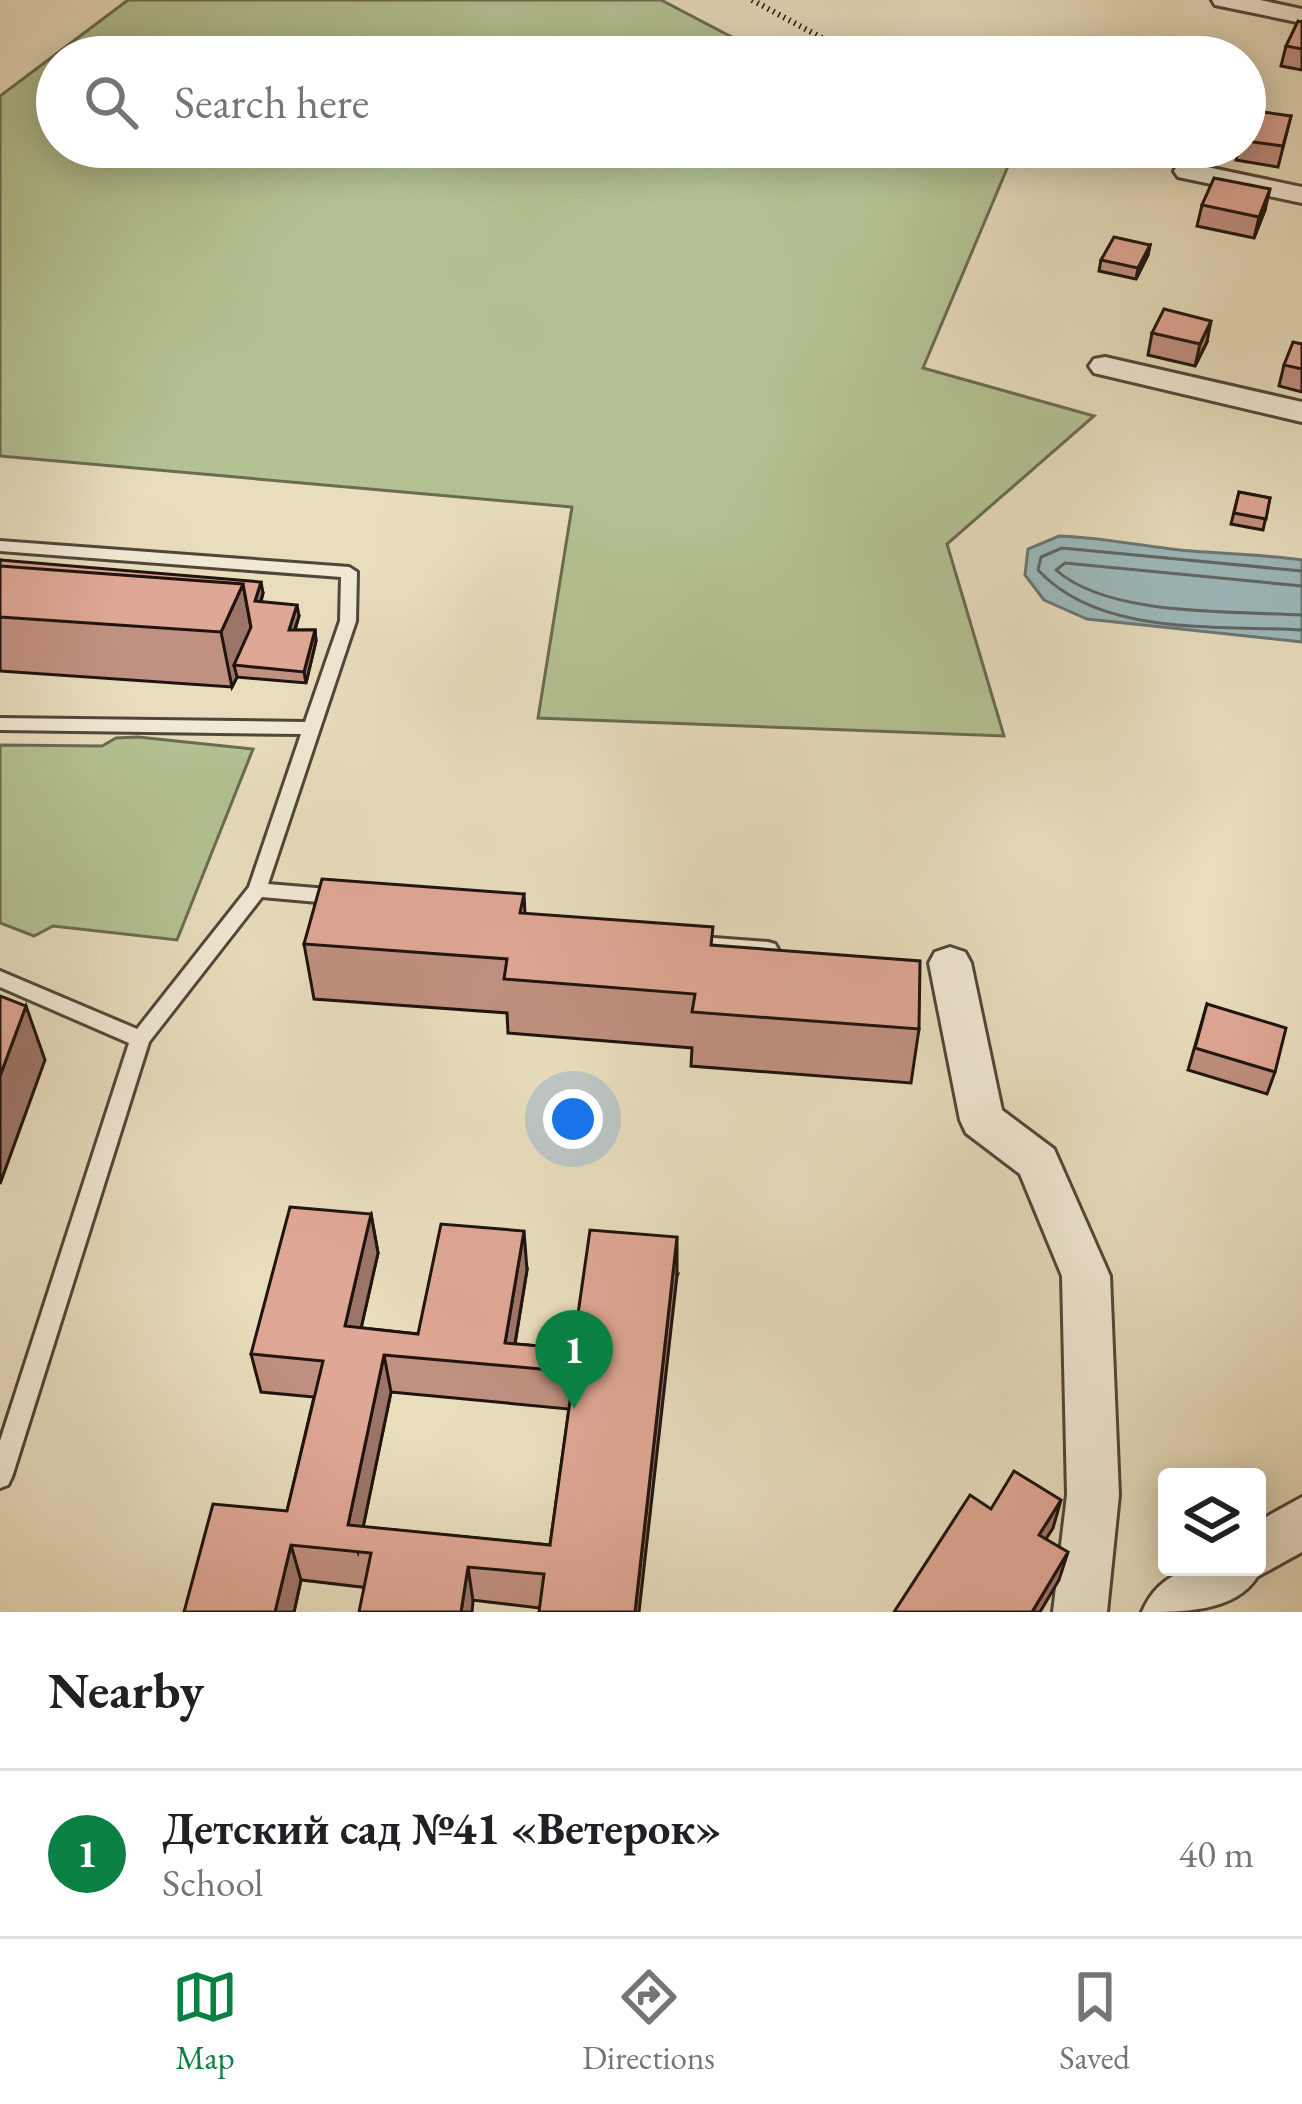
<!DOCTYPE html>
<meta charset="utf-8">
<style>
body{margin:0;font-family:"EB Garamond",serif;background:#f2f2f2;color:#202124}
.controls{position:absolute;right:36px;bottom:36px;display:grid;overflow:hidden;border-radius:12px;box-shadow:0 6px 30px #0003}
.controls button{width:108px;height:108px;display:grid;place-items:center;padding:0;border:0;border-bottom:3px solid #e0e0e0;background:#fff;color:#202124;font:60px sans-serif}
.you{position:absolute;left:573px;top:1119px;width:42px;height:42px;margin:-30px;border:9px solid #fff;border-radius:50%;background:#1a73e8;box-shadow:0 0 0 18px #1a73e833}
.badge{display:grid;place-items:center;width:78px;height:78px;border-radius:50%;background:#0b8043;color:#fff;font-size:39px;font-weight:700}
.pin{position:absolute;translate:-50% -99px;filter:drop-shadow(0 3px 6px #0008)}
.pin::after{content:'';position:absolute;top:63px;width:42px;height:36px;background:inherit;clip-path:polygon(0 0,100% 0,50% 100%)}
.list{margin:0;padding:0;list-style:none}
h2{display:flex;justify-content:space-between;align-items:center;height:156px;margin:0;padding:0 48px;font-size:51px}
h2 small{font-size:39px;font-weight:400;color:#757577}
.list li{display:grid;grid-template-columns:78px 1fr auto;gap:36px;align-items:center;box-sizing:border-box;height:168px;padding:0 48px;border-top:3px solid #e0e0e0}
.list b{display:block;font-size:45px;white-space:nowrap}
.list p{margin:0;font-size:39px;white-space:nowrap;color:#757577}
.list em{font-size:39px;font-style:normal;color:#757577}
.icon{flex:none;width:66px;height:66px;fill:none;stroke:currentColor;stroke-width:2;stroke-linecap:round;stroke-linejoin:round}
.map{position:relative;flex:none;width:1302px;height:1612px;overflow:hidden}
.search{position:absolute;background:#fff;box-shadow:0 6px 30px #0003;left:36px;right:36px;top:36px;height:132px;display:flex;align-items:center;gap:30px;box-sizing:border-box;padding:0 42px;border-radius:66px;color:#757577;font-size:45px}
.sheet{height:324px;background:#fff}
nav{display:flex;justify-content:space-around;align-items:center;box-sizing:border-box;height:168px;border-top:3px solid #e0e0e0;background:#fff;font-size:33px;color:#757577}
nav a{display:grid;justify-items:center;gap:6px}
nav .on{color:#0b8043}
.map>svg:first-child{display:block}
</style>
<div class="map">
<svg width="1302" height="1612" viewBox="0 0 1302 1612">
<rect width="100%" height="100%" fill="#e8ddbd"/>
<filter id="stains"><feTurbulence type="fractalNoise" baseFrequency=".00167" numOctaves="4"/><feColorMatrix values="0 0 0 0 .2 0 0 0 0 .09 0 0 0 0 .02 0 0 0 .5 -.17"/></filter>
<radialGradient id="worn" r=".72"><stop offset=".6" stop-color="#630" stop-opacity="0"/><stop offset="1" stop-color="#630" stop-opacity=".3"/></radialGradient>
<path fill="#b4c293" stroke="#6a6b51" stroke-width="3" d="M128 0H661L770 57H57V147H998L1014 152 923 368 1094 416 947 544 1004 736 538 718 572 507 0 456V96Z
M138 737 253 749 177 940 53 926 34 936 0 923V745L102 746 116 738Z"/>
<path fill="#9cb9bc" stroke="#6a7777" stroke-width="3" d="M1059 536C1100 537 1139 546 1180 550 1221 554 1261 554 1302 560V642L1087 619 1044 600 1025 575 1028 549Z"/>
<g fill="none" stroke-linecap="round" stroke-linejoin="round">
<path stroke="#5e6666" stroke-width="3" d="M1302 571 1062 548 1041 557 1038 570C1100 637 1218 625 1302 630
M1302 586 1065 563 1056 570C1109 617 1233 611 1302 615"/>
<g stroke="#51463a" stroke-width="6">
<path id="lane" d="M0 541 349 567 357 572 356 621 268 884 340 890 347 892 349 897 347 902 340 904 262 897 149 1042 12 1477 8 1485 0 1488V1441L129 1043 0 987V971L137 1029 249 887 301 734 0 730V718L305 722 340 621 341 577 0 551Z
M688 936 768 942 775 944 778 949 775 954 768 956 688 950 681 948 678 943 681 938Z"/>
</g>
<g stroke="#51463a" stroke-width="6">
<path id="street" d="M1212 0H1260L1302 9V23L1215 5Z
M1188 163 1302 187V203L1178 177 1174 171 1178 165Z
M1105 357 1302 402V422L1094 373 1089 366 1094 359Z
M950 947 965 952 971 963 1002 1110 1054 1149 1110 1276 1119 1495 1107 1612H1053L1067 1495 1062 1276 1020 1174 966 1133 960 1120 929 963 935 952Z
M1302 1497V1552L1257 1577C1235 1612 1182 1612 1142 1612 1164 1560 1210 1567 1257 1567V1522Z"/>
</g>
<path stroke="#1f140f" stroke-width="6" stroke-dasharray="1.5 4.5" stroke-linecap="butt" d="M752 0 857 57
M1103 147 1159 163"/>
<use href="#lane" fill="#f0e9d4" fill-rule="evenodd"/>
<use href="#street" fill="#f0e9d4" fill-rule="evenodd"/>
</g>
<path fill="#c09080" stroke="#1f140f" stroke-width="3" fill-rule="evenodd" d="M1302 22V70L1281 66 1286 46Z
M1291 116 1278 167 1236 160 1239 147H1245V123Z
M1202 205 1265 210 1254 238 1197 226Z
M1150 245 1148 255 1136 279 1099 271 1101 260Z
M1152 333 1207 342 1195 366 1148 355Z
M1302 344V392L1279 386 1284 365Z
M1239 492 1270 498 1263 530 1231 524Z
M0 560 263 593 261 602 299 616 295 630H315L316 641 306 683 237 677 232 687 0 671Z
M524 894 525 914 712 945 919 1029 911 1083 691 1066 692 1048 508 1033 507 1013 314 999 304 944Z
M1207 1004 1275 1072 1267 1094 1188 1070Z
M371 1214 378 1253 361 1328 418 1334 527 1270 515 1344 573 1349 677 1276 539 1608 301 1580 294 1612H184L287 1511 314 1397 261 1392 251 1354ZM391 1392 569 1409 550 1545 363 1527Z"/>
<path fill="#9c7568" stroke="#1f140f" stroke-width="3" d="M1270 189 1265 210 1254 238 1259 217Z
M1150 245 1148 255 1136 279 1138 268Z
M1211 321 1207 342 1195 366 1200 344Z
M261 582 263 593 257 613 255 601Z
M243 584 253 639 234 665 237 677 232 687 221 632Z
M297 605 299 616 291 641 289 630Z
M315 630 316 641 306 683 304 672Z
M26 1006 45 1060 0 1184V1076Z
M371 1214 378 1253 353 1364 345 1326Z
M524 1231 527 1270 511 1367 505 1343Z
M677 1237V1276L639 1612H635Z
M384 1355 391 1392 358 1552 348 1525Z
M1061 1500 1053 1528 1031 1562 1039 1535Z
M291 1545 301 1580 294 1612H275Z
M1068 1552 1059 1580 1040 1612H1032Z
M468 1567 473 1601 472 1612H461Z"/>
<path fill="#dfa795" stroke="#1f140f" stroke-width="3" fill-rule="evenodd" d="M1298 21 1302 22V49L1286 46Z
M1249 110 1291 116 1283 146 1245 141V123Z
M1214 178 1270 189 1259 217 1202 205Z
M1114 237 1150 245 1138 268 1101 260Z
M1164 309 1211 321 1200 344 1152 333Z
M1293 342 1302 344V369L1284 365Z
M1239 492 1270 498 1266 519 1234 513Z
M0 560 261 582 255 601 297 605 289 630H315L304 672 234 665 251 627 243 584 0 566Z
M0 566 243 584 221 632 0 617Z
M322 879 524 894 520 913 713 927 711 945 920 961 919 1029 692 1012 695 994 504 979 507 959 304 944Z
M0 996 26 1006 0 1076Z
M1207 1004 1286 1028 1275 1072 1195 1048Z
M290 1207 371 1214 345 1326 418 1334 441 1224 524 1231 505 1343 573 1349 590 1230 677 1237 635 1612H539L544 1574 468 1567 461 1612H359L371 1553 291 1545 275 1612H184L213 1504 287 1511 323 1361 251 1354ZM384 1355 574 1372 550 1545 348 1525Z
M1014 1471 1061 1500 1039 1535 1068 1552 1032 1612H894L970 1495 991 1509Z"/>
<rect width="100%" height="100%" filter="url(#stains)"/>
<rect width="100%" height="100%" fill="url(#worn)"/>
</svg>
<div class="controls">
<button><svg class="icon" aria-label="layers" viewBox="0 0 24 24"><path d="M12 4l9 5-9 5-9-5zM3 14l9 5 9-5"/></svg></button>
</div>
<div class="you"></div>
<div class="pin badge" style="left:574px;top:1409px">1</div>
<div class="search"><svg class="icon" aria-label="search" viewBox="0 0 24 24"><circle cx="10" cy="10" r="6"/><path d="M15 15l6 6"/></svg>Search here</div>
</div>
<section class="sheet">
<h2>Nearby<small></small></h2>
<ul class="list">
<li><span class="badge">1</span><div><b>Детский сад №41 «Ветерок»</b><p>School</p></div><em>40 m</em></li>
</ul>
</section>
<nav>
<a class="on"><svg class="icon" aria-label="map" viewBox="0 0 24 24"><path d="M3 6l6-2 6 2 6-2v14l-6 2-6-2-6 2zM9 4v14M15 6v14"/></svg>Map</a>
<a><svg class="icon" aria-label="directions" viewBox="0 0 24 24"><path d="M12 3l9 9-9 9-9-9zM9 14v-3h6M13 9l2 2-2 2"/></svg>Directions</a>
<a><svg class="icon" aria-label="saved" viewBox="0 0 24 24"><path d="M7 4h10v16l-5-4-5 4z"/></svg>Saved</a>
</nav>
